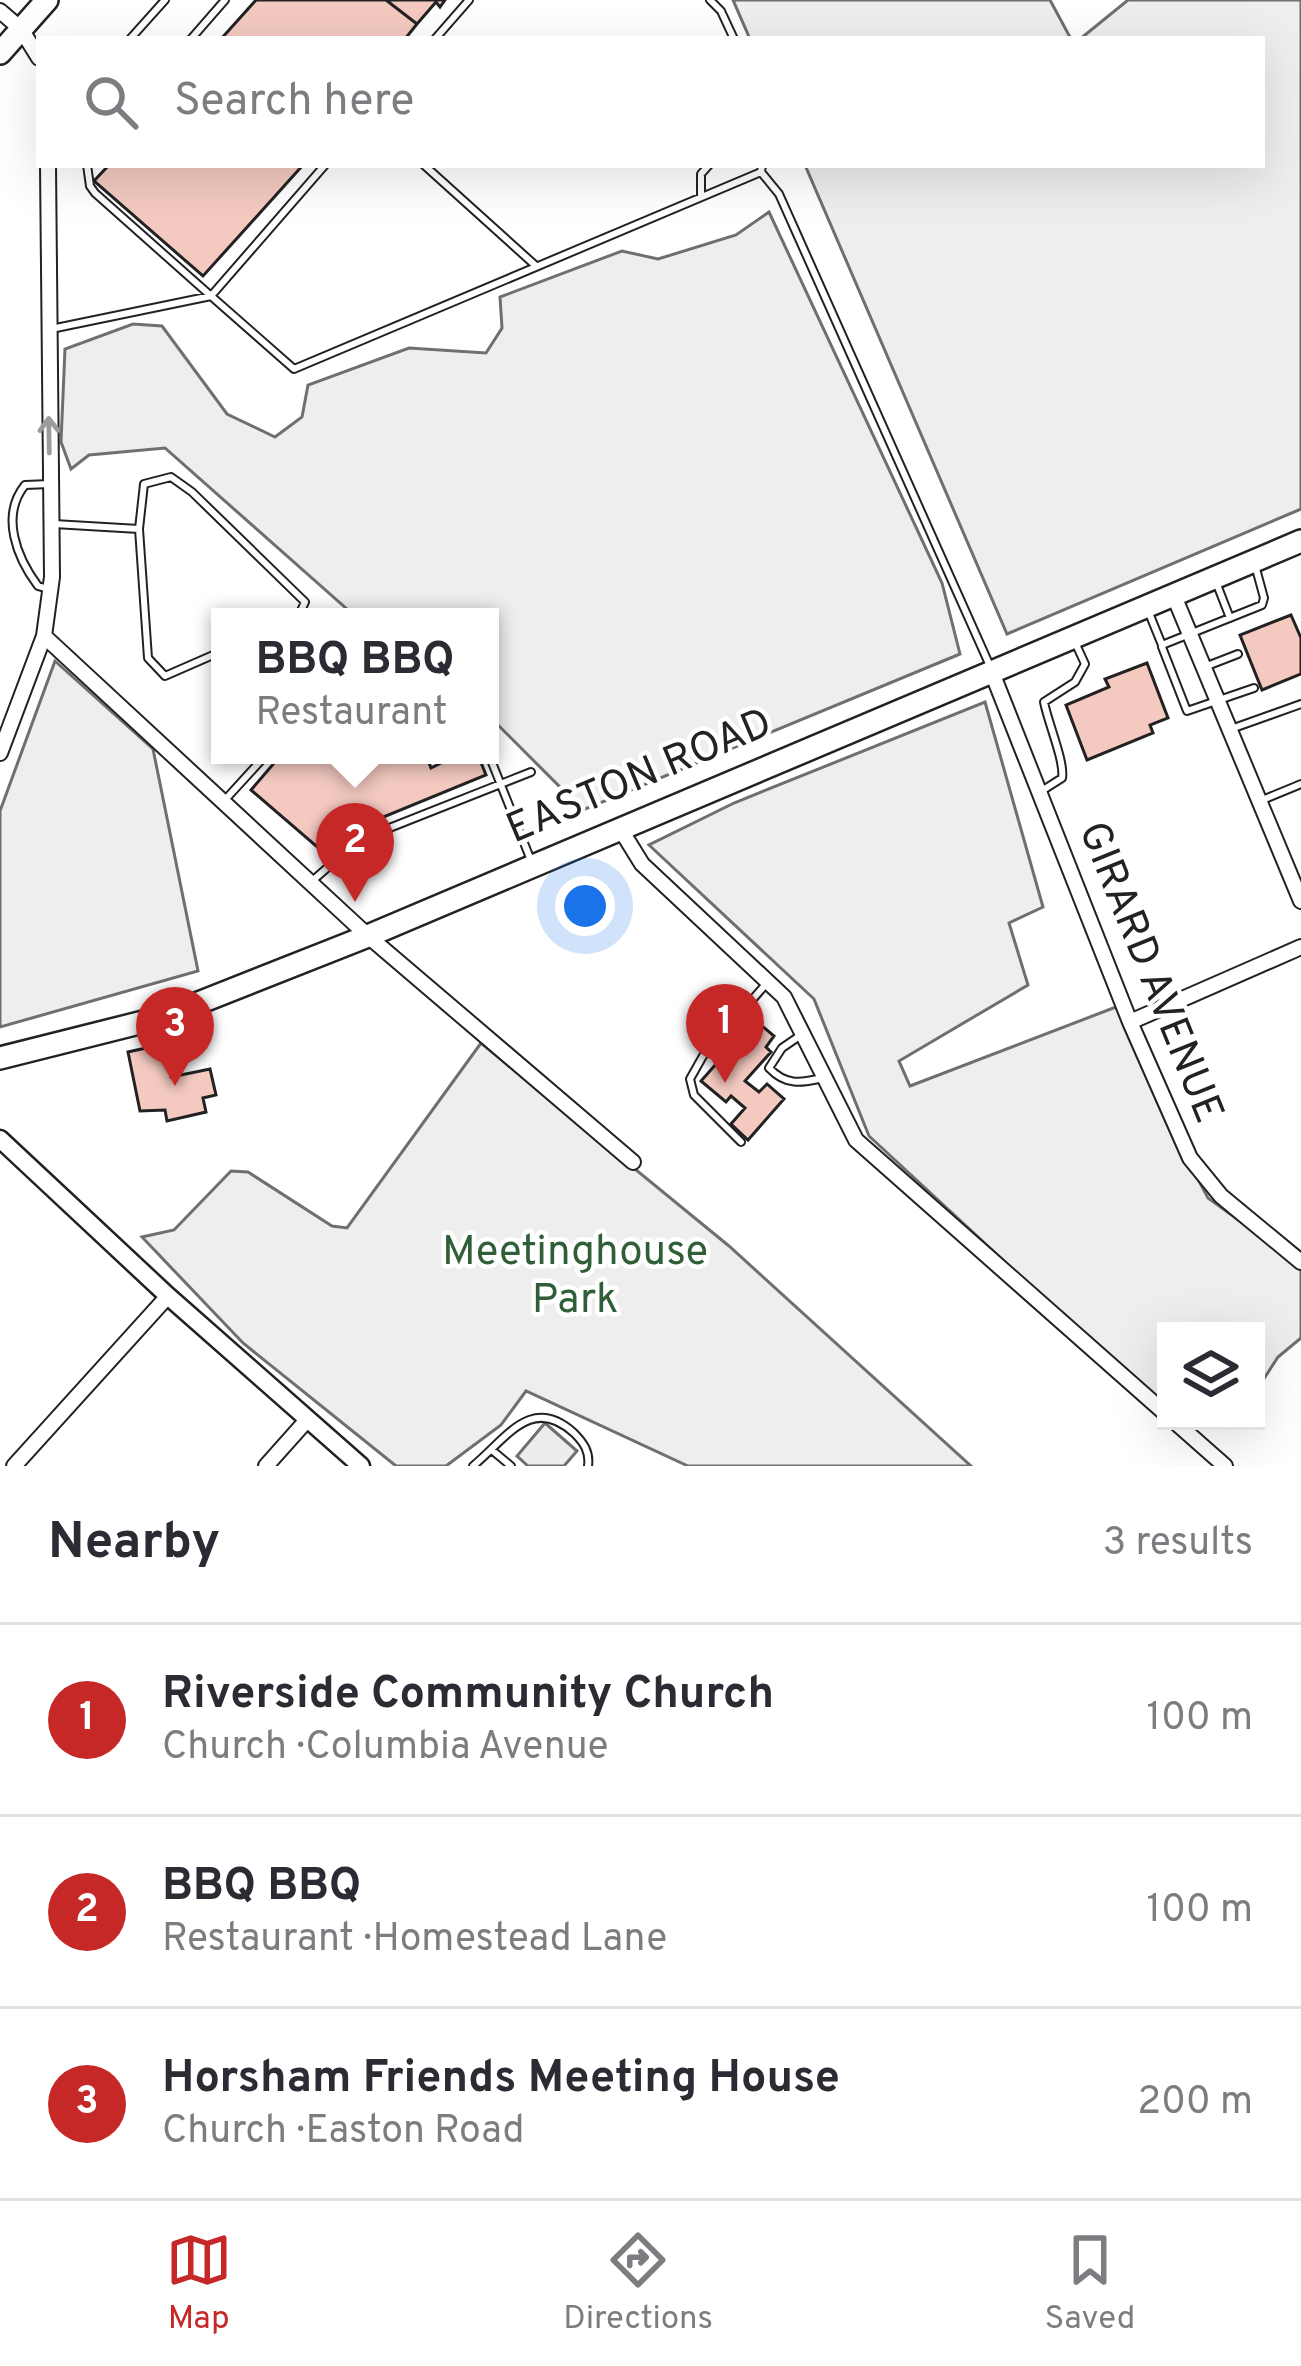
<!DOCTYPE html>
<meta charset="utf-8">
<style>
body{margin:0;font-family:Overpass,sans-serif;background:#f2f2f3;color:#2b2b33}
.controls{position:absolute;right:36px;bottom:36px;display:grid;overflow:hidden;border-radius:0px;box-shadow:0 12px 48px #0002}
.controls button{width:108px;height:108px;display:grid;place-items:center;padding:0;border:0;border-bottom:3px solid #e1e1e2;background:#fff;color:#2b2b33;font:60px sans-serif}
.you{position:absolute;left:585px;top:906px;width:42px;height:42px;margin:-30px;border:9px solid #fff;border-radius:50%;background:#1a73e8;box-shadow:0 0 0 18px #1a73e833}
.badge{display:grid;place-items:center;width:78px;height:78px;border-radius:50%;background:#c62828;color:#fff;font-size:39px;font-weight:700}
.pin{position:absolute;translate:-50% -99px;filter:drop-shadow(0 3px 6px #0008)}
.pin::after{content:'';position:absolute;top:63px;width:42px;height:36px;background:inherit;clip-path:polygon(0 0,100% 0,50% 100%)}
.popup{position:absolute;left:211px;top:608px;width:288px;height:156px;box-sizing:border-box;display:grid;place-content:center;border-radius:0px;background:#fff;filter:drop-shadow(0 3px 9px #0005);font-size:39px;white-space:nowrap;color:#7c7c81}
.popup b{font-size:45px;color:#2b2b33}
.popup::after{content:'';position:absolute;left:50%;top:100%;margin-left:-24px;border:24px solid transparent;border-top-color:#fff}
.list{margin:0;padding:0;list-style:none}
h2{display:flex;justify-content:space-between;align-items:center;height:156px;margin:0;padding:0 48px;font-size:51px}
h2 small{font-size:39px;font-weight:400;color:#7c7c81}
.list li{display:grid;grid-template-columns:78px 1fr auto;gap:36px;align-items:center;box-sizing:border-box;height:192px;padding:0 48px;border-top:3px solid #e1e1e2}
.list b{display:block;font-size:45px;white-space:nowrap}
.list p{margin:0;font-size:39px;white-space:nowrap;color:#7c7c81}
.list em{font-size:39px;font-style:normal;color:#7c7c81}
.icon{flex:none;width:66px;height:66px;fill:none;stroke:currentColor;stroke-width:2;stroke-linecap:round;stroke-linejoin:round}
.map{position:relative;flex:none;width:1301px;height:1466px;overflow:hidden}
.search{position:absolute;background:#fff;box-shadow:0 12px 48px #0002;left:36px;right:36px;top:36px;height:132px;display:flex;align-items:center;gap:30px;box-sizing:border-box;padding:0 42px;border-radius:0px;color:#7c7c81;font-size:45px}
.sheet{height:732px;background:#fff}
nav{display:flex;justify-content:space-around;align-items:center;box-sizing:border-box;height:168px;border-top:3px solid #e1e1e2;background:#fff;font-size:33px;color:#7c7c81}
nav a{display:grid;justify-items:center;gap:6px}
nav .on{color:#c62828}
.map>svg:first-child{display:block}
</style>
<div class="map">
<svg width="1301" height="1466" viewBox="0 0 1301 1466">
<rect width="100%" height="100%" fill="#fff"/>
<path fill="#eee" stroke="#6f6f6f" stroke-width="3" d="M733 0H1050L1071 39H750Z
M1128 0H1301V509L1007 634 805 165H1262V39H1080Z
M769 212 942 583 960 654 583 810 490 717V617H356L165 448 89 455 71 469 61 442 65 349 133 324 162 326 227 414 275 437 302 417 308 385 409 348 486 353 502 328 500 297 622 251 658 259 736 235Z
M55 661 153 749 198 971 0 1027V811Z
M985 702 1043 907 1009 923 1028 985 899 1061 910 1086 1116 1007 1161 1110 1208 1198 1301 1265V1338L1278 1357 1256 1391V1331H1166V1411L869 1136 814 999 649 845 734 803Z
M481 1043 729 1246 971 1466H688L526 1391 501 1425 446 1466H396L243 1343 142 1237 174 1230 231 1171 248 1172 332 1226 347 1228Z"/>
<path fill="#ededed" stroke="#6f6f6f" stroke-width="3" d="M545 1423 577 1451 564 1466H528L517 1456Z"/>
<path fill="#f3c9c0" stroke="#222" stroke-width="3" d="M256 0H386L417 24 405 39H221Z
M386 0H445L440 7 436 2 417 24Z
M109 165H303L203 276 94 181Z
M1291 615 1301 638V674L1262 690 1240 635Z
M1147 663 1168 718 1150 725 1153 733 1087 760 1066 705 1109 687 1105 679Z
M281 755H311L320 762 339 755H426L431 768 443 762 441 755H478L486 775 337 836 323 852 251 790Z
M761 1025 774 1036 766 1047 771 1052 745 1081 759 1092 767 1084 784 1099 748 1140 731 1124 745 1108 731 1096 726 1102 701 1081 746 1030 752 1035Z
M164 1044 171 1077 210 1069 216 1095 203 1098 206 1112 167 1121 165 1110 140 1111 128 1052Z"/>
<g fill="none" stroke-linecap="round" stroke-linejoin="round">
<g stroke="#222" stroke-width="10">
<path id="service" d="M710 0 721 11 734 39
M130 39 165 0
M191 39 225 0
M435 39 469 0
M87 165 90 186 95 193 211 296 325 165
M424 165 536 266
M762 165 761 172 779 194 990 666
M701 197V174L709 165
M51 329 211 296 294 369 761 172
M54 524 139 529
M1216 582 1230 618
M48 589 38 586C17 558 0 516 25 485L50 484
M1149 613 1162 645 1262 605 1264 598 1255 565
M1162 647 1187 711 1254 688
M220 652 165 676 148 658 139 529 144 484 171 477 192 492 305 602 298 617
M1207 666 1238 654
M1231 729 1301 704
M489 755 532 863
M1040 792 1062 778C1065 762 1048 723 1044 702L1075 682 1085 664 1074 640
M224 801 266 755
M1260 801 1301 784
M311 882 359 840 531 772
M801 1035 782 1048 769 1068C786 1086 801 1083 823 1078
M741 1142 694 1095 690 1079 703 1056 766 984
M493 1451 511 1466
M473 1466C506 1439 531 1394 574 1433 584 1443 590 1452 588 1466"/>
</g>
<g stroke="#222" stroke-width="18">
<path id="minor" d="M0 11 21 29 39 58
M1174 596 1301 901
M44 636 368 936 633 1162
M991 670 1130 1022 1190 1158 1221 1196 1301 1262
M0 753 44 636 52 577 48 165
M621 830 642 864 784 997 856 1140 1166 1414
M1130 1022 1301 947
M1174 1421 1225 1466
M14 1466 168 1296
M266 1466 307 1420"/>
</g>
<g stroke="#222" stroke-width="21">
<path id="tertiary" d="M0 1139 168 1296 361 1466"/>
</g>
<g stroke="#222" stroke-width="26">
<path id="primary" d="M0 53 47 0"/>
</g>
<g stroke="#222" stroke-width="26">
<path id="trunk" d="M0 1058 163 1017 368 936 1301 541"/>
</g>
<use href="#service" stroke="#fff" stroke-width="6"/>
<use href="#minor" stroke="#fff" stroke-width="14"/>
<use href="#tertiary" stroke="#fff" stroke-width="16"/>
<use href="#primary" stroke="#fff" stroke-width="21"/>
<use href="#trunk" stroke="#fff" stroke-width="21"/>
</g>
<defs><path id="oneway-shaft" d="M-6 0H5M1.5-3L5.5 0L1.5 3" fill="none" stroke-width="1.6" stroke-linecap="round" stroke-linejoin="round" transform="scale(3)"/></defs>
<use stroke="#9c9c9c" href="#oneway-shaft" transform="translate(49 435) rotate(-91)"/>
<g text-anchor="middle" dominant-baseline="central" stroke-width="9" stroke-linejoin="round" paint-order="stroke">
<g font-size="42" fill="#222" stroke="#fff">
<text transform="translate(640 778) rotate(-23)">EASTON ROAD</text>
<text transform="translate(1149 973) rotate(68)">GIRARD AVENUE</text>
</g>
<g font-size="42" fill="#2f5e38" stroke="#fff">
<text x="575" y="1253">Meetinghouse<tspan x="575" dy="48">Park</tspan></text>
</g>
</g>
</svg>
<div class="controls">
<button><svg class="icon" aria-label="layers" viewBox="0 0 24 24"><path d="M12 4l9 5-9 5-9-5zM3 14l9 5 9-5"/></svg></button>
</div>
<div class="you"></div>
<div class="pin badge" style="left:725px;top:1083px">1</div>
<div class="pin badge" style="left:355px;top:902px">2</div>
<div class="popup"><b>BBQ BBQ</b>Restaurant</div>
<div class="pin badge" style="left:175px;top:1086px">3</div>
<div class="search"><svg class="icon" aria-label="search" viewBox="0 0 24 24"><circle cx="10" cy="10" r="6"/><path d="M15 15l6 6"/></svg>Search here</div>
</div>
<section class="sheet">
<h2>Nearby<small>3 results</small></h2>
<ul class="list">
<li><span class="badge">1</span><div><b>Riverside Community Church</b><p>Church · Columbia Avenue</p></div><em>100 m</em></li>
<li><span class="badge">2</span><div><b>BBQ BBQ</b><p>Restaurant · Homestead Lane</p></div><em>100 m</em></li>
<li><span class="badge">3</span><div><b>Horsham Friends Meeting House</b><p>Church · Easton Road</p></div><em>200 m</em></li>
</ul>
</section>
<nav>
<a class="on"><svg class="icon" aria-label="map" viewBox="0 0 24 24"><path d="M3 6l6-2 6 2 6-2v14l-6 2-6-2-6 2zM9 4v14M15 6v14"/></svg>Map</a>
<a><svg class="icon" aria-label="directions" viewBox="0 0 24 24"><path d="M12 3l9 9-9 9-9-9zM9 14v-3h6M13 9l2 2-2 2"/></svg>Directions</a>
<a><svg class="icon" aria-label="saved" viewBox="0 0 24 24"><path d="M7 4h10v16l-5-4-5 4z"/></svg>Saved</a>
</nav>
